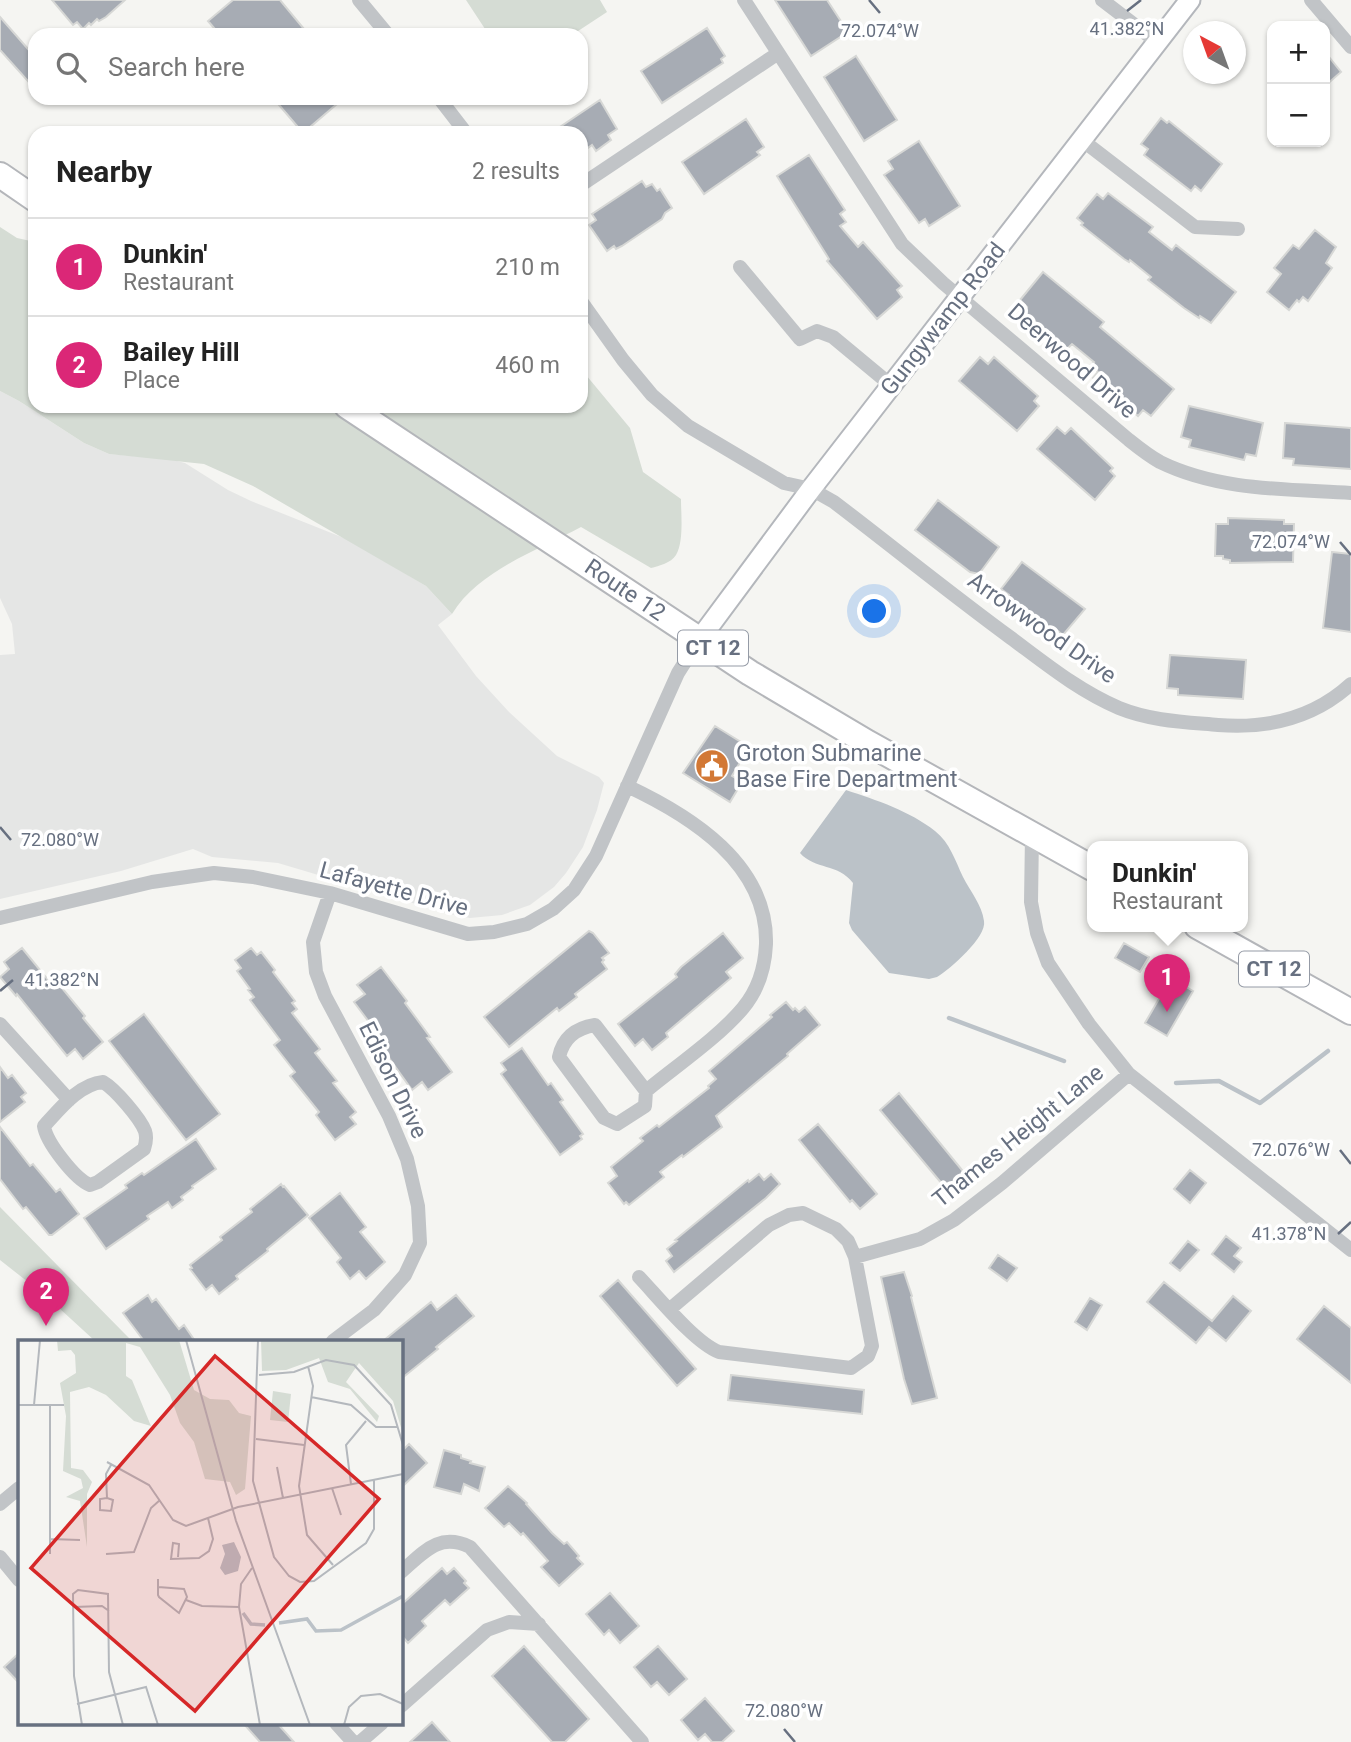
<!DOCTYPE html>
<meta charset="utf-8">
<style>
body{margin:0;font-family:Roboto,sans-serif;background:#f6f6f6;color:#222}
.controls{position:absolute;right:21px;top:21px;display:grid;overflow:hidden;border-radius:14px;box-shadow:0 2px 5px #0004}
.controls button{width:63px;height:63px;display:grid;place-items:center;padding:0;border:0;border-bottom:2px solid #e0e0e0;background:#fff;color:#222;font:35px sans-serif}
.compass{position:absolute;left:1183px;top:21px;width:63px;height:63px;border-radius:50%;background:#fff;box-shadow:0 2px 5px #0004;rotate:319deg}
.you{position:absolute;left:875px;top:612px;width:24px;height:24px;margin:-18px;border:5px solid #fff;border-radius:50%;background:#1a73e8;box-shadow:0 0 0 10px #1a73e833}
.badge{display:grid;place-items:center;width:46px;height:46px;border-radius:50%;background:#db2777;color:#fff;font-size:23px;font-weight:700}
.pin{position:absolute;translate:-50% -58px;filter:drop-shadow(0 2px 4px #0008)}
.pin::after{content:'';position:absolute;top:37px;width:24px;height:21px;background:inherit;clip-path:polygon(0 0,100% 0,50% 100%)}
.popup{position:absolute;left:1087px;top:841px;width:161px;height:91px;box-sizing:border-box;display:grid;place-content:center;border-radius:14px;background:#fff;filter:drop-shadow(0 2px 5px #0005);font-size:23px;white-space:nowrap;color:#767676}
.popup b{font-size:26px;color:#222}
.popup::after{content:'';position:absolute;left:50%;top:100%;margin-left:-14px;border:14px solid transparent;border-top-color:#fff}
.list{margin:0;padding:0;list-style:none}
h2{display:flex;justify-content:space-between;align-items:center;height:91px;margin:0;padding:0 28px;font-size:30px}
h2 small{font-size:23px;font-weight:400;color:#767676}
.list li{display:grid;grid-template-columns:46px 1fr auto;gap:21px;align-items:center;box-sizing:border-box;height:98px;padding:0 28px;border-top:2px solid #e0e0e0}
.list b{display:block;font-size:26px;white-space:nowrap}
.list p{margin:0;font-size:23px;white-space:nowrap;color:#767676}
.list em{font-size:23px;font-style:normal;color:#767676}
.icon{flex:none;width:38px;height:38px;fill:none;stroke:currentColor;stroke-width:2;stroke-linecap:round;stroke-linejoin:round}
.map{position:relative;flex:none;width:1351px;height:1742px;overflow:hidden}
.search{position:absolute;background:#fff;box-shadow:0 2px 5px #0004;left:28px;top:28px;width:560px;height:77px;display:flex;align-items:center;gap:18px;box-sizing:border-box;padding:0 24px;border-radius:21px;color:#767676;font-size:26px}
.panel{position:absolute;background:#fff;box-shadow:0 2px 5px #0004;left:28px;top:126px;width:560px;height:287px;border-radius:21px}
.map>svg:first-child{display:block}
</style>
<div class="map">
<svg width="1351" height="1742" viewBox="0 0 1351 1742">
<rect width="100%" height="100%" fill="#f5f5f2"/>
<path fill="#e5e6e5" d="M0 391 19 401 84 443 109 454 169 459 185 463 228 490 251 501 349 540 426 586 452 614 438 625 476 676 509 712 557 756 599 777 604 783 597 810 583 847 566 873 554 887 530 905 502 915 470 918 446 913 278 863 212 857 193 849 121 871 0 899V655L15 654 12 624 0 598Z"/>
<path fill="#d5dcd4" d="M466 0H600L607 12 572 35H489Z
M0 227 17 238 35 242V406H581V369L630 428 643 472 681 499C681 514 684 542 676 555 671 563 659 566 651 568L581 527C538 550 478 571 452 614L426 586 253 486 204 464 109 454 84 443 19 401 0 391Z
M0 1207 124 1333 132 1341H95L47 1297 0 1260Z"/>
<path fill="#bbc2c8" d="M846 790C876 800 910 811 935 831 950 843 955 860 963 877 970 891 982 905 984 921 987 937 950 969 937 977L929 979 889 973 852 930 849 923 853 883C838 863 815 870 800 853Z"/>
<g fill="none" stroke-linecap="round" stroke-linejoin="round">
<path stroke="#bbc2c8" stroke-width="4.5" d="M949 1018 1064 1061
M1176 1083 1219 1081 1260 1103 1328 1051"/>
</g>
<path fill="#a7acb4" stroke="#d6d7d5" stroke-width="2" d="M52 0H125L106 17 99 21 97 19 91 25 89 23 83 29 77 22 73 25Z
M233 0H280L309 35H220L208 21Z
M775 0H827L848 32 811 56Z
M0 17 35 57V89L0 50Z
M707 28 725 56 721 59 723 63 662 103 641 71Z
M1325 52 1341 72 1325 86Z
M856 56 897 120 864 141 824 77Z
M273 98H344L303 133Z
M600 100 617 129 608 135 611 140 596 151 592 145 581 153V133H551Z
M1161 118 1167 123 1169 121 1222 164 1201 191 1195 186 1191 191 1144 155 1148 149 1141 144Z
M746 119 764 147 757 152 760 155 704 194 682 162Z
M919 141 960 206 929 226 925 219 919 223 884 175 893 169 888 161Z
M809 155 845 210 840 214 846 222 840 226 858 247 863 242 902 286 897 290 902 297 877 319 827 261 829 259 777 176Z
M642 181 646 187 652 184 657 191 660 189 672 208 665 213 662 219 622 246 616 249 614 246 607 251 589 225 596 220 592 214Z
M1108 193 1153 227 1149 232 1172 250 1176 245 1236 292 1211 323 1200 316 1199 318 1184 308 1148 280 1151 277 1130 260 1129 262 1124 259 1081 225 1083 223 1077 218 1097 194 1103 199Z
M1315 230 1336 247 1326 263 1332 268 1308 301 1303 297 1299 302 1297 300 1289 310 1267 292 1281 274 1274 268 1293 245 1299 249Z
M1043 272 1104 322 1100 327 1174 389 1151 416 1143 410 1138 416 1093 378 1098 372 1091 365 1094 362 1072 344 1067 349 1023 312 1027 307 1020 300Z
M980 357 988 364 994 357 1038 396 1034 401 1039 406 1017 431 959 381Z
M1189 406 1263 423 1256 456 1246 454 1244 460 1189 447 1191 440 1181 437Z
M1285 423 1351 428V469L1293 465 1294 459 1283 458Z
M1057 427 1065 434 1071 428 1113 468 1110 471 1115 476 1095 500 1037 449Z
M938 500 999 547 979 574 970 572 915 530Z
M1228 518 1284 520V524H1294L1293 562 1230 563V560L1223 559V556H1215L1216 524H1228Z
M1332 552 1351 554V632L1323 628Z
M1022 562 1085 609 1063 635 1055 629 1051 635 1004 601 1009 595 1001 589Z
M1170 655 1246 660 1243 699 1178 695V689L1167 688Z
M715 726 749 747 732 776 742 782 730 802 683 773Z
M589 931 593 933 609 953 602 958 604 960 602 962 607 969 575 994 577 997 559 1011 557 1008 509 1047 484 1017Z
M723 933 743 958 726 972 731 978 666 1033 668 1037 652 1050 643 1039 635 1046 618 1024 677 977 675 974 681 967Z
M1124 943 1149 957 1140 972 1115 958Z
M22 948 48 980 53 977 85 1016 83 1018 103 1042 83 1059 75 1049 67 1056 17 994 16 996 0 977 9 969 4 962Z
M251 948 257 955 261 952 275 970 273 972 295 1001 292 1003 297 1009 292 1013 320 1049 315 1053 337 1081 333 1083 356 1112 350 1117 356 1124 335 1140 316 1115 319 1112 290 1076 295 1072 274 1045 280 1040 250 1000 254 997 248 990 250 989 237 971 241 968 235 960Z
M381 967 407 1001 405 1003 430 1037 427 1038 452 1072 428 1090 422 1082 412 1090 374 1037 378 1034 354 1002 365 994 357 985Z
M1171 978 1193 991 1167 1036 1145 1023Z
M786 1002 793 1010 795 1008 799 1012 805 1007 820 1025 787 1054 788 1056 716 1116 722 1127 683 1157 682 1155 660 1172 664 1177 629 1205 626 1202 624 1204 608 1183 617 1176 611 1167 643 1141 640 1138 657 1125 659 1127 709 1088 708 1086 716 1079 709 1071 772 1017 770 1015Z
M144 1014 220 1114 186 1140 109 1041Z
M522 1048 548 1085 551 1083 563 1100 560 1102 583 1134 580 1136 582 1139 560 1155 501 1074 506 1070 501 1063Z
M0 1067 8 1078 12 1075 26 1093 21 1097 25 1102 0 1122Z
M899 1093 966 1175 948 1191 880 1110Z
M818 1124 877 1194 860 1209 852 1200 850 1202 799 1140Z
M0 1127 30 1166 33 1164 56 1192 60 1189 79 1214 52 1235H49L26 1207 23 1209 0 1179Z
M196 1139 216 1169 192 1186 193 1188 181 1197 183 1200 172 1208 168 1202 147 1216 149 1219 106 1249 84 1218 127 1188 125 1185 142 1173 144 1175Z
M1190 1170 1206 1183 1190 1203 1174 1189Z
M759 1174 764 1180 771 1174 780 1184 766 1198 674 1272 666 1261 672 1256 667 1249 677 1241 675 1240 748 1180 749 1182Z
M281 1184 283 1187 284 1186 308 1215 267 1249 268 1251 236 1276 238 1279 219 1294 212 1285 206 1290 190 1269 192 1268 190 1265 222 1240 220 1237 252 1212 250 1209Z
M340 1193 366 1227 360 1232 385 1262 366 1279 359 1271 350 1279 337 1262 341 1258 309 1218Z
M1226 1236 1241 1248 1234 1256 1242 1262 1234 1272 1212 1254Z
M1188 1241 1199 1250 1180 1271 1170 1263Z
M998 1255 1017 1268 1007 1281 989 1268Z
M904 1272 912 1296 911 1297 937 1398 912 1404 904 1379 881 1277Z
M618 1280 696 1369 677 1386 600 1296Z
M1164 1282 1212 1321 1233 1296 1251 1311 1226 1341 1209 1327 1196 1343 1147 1302Z
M148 1295 152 1302 156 1299 179 1329 184 1325 195 1341H144L123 1313Z
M456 1295 474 1316 436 1347 438 1349 401 1379V1341H383L431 1302 437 1310Z
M1090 1298 1102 1305 1087 1330 1075 1322Z
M1324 1306 1351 1328V1383L1297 1339Z
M731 1375 864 1390 862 1414 728 1400Z
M409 1444 427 1463 401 1488V1452Z
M444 1450 461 1455V1458L471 1461 470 1463 485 1467 479 1491 464 1484 461 1494 434 1487Z
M508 1486 527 1503 526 1504 552 1533 564 1544 567 1542 579 1556 577 1558 583 1564 559 1586 541 1567 548 1561 523 1533 521 1535 509 1523 504 1527 485 1508Z
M442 1568 447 1574 454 1568 466 1581 464 1583 469 1588 450 1605 445 1600 422 1621 426 1626 408 1643 401 1635V1605Z
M610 1593 639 1626 620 1643 609 1630 604 1635 586 1614Z
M524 1646 589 1719 565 1742H552L492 1676Z
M658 1646 687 1679 669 1695 657 1682 651 1687 634 1667Z
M19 1653V1683L4 1667Z
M705 1698 734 1731 722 1742H712L705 1734 698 1740 681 1720Z
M432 1722 450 1742H410Z
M243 1723H277L294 1742H260Z"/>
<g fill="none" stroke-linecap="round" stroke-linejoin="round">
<g stroke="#b4b7bc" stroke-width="23">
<path id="secondary" d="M699 640 811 489 1190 0"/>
</g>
<g stroke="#b4b6ba" stroke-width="28">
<path id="highway" d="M0 175 35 199
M347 406 750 673 868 743 1092 868
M1197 926 1351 1012"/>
</g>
<path stroke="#c1c4c7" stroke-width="14" d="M359 0 388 35
M744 0 902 244 943 283 1129 440C1139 448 1149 456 1160 462 1219 491 1287 489 1351 493
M1102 0 1157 42
M1311 0 1351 47
M439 98 466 133
M1082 140 1195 227 1238 229
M581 185 777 54
M740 267 800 339 817 331 833 337 892 386
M581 301 623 360 652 395 688 426 784 483 811 489 834 502C893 547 951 594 1011 638 1046 664 1079 691 1119 708 1151 721 1184 722 1218 725 1268 729 1314 718 1351 684
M627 786C691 816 768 864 766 944 765 967 758 990 743 1008 720 1036 675 1067 646 1091L645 1106 617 1124 604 1118 559 1057C563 1038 576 1028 595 1025L646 1091
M1032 835 1031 902 1037 933 1048 963 1089 1024 1129 1074 1351 1250
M330 893 313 942 316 972 325 996 389 1116 407 1159 418 1206 420 1243 405 1275 374 1310 333 1341
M0 918 152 882 214 873 253 877 330 893 468 934 494 932 527 924 553 909 574 890 596 856 678 673 699 640
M0 1024 69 1100
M103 1082C115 1089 140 1118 145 1131 147 1137 146 1143 144 1149L98 1182 90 1185C75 1179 46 1142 44 1126 59 1110 79 1084 103 1082Z
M855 1257 920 1239 954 1220 1002 1183 1129 1074
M639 1277C658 1297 695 1343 719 1352L851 1368 868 1356 872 1346 855 1257 848 1241 836 1229 803 1213 789 1215 769 1225 670 1309
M0 1504 19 1488
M0 1557 19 1580
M401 1572C424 1552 439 1532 470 1547L642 1742
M401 1706 487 1630 509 1622 539 1624
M336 1723 353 1742
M360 1742 382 1723"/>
<use href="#secondary" stroke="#fff" stroke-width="19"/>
<use href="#highway" stroke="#fff" stroke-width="24"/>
</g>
<path fill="none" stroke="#677080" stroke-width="2.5" d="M869 0 880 13M1127 11 1141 0M1340 542 1351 555M0 827 11 840M0 991 13 980M1340 1150 1351 1164M1338 1234 1351 1222M784 1729 795 1742"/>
<defs>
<g id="civic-disc" transform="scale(1.75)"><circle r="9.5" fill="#d27835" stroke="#fff"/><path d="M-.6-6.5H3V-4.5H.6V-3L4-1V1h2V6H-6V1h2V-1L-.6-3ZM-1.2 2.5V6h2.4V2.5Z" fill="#fff"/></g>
</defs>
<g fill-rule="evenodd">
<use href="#civic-disc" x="712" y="766"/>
</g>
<g text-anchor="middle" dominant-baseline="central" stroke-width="7" stroke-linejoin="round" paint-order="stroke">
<g fill="#fff" stroke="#959ba6" stroke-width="2">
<rect x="678" y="630.5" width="70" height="35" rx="5"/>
<rect x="1239" y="951.5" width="70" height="35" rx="5"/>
</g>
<g font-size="21" font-weight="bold" fill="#677080">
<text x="713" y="648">CT 12</text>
<text x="1274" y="969">CT 12</text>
</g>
<g font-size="23" fill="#677080" stroke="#fff">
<text transform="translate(943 319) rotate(-52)">Gungywamp Road</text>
<text transform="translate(1072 361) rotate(41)">Deerwood Drive</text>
<text transform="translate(625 590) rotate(34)">Route 12</text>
<text transform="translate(1042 628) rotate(35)">Arrowwood Drive</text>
<text transform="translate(394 889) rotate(15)">Lafayette Drive</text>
<text transform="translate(393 1080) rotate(64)">Edison Drive</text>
<text transform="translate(1018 1136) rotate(-39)">Thames Height Lane</text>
</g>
<g font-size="23" fill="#677080" stroke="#fff" text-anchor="start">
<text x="736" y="753">Groton Submarine<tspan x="736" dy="26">Base Fire Department</tspan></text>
</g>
</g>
<g transform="translate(18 1340)">
<rect width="385" height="385" fill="#f5f5f2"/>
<path d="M39 0H161L176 50 192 59 211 60 221 73 233 76 227 149 218 155 212 142 187 139 176 102 162 83 152 55 122 7 108 3V36L114 40 133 86 116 81 88 55 71 47 52 52 53 128 65 130 74 142 69 154V207L62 161 48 157 65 148 63 139 45 131 48 76 42 43 58 33 57 15 53 10 40 11ZM243 0H385V94L375 61 341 23 328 42 361 76 359 82 332 49 310 42 301 18 268 30 244 31ZM255 51 273 54 270 82 252 80Z" fill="#d5dcd4"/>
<path d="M216 202 223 217 220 231 207 235 202 228 207 214 204 205Z" fill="#bbc2c8"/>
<path fill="none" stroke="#bbc2c8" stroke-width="3.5" d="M225 273 233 284 247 285M261 283 289 279 298 291 323 290 385 256"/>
<path fill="none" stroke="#b4b8bd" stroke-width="2" d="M168 0 218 181 292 385M240 0 235 141 256 217 271 236 282 242 296 241 348 203 356 189V139M290 26 295 46 281 146 289 195 315 225M241 35 276 32 308 20 336 25 373 65 385 105M293 57 333 65 358 87H379M0 65H46M16 65 22 0M32 65V214M238 99 286 105M89 122 131 145 155 180 168 186 220 167 385 134M259 127 265 158M333 144 328 105 348 81M314 148 323 175M89 158 82 159V170L93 171 95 160 89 158 88 134 93 125M32 199 62 200M88 214 116 212 133 168 142 160M160 217 161 204 155 203 153 219 181 218 191 211 195 199 190 178M234 228 223 244 221 267 242 385M140 239V255L141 257 161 273 169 257 166 249 140 247M168 260 184 266 221 267M56 267 84 266 91 271M59 364 128 347 140 385M64 385 56 336 55 254 60 250 90 254 91 332 105 385M326 385 331 367 343 356 362 354 385 364"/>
<path fill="#d62828" fill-opacity="0.15" stroke="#d62828" stroke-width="3.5" d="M197 16 361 159 177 371 13 228Z"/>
<rect width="385" height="385" fill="none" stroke="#677080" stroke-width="3.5"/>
</g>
<g font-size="18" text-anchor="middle" fill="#677080" stroke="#fff" stroke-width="7" stroke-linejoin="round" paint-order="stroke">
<text x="1127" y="35">41.382°N</text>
<text x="880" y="37">72.074°W</text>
<text x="1291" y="548">72.074°W</text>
<text x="60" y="846">72.080°W</text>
<text x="62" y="986">41.382°N</text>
<text x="1291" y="1156">72.076°W</text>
<text x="1289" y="1240">41.378°N</text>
<text x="784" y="1717">72.080°W</text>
</g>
</svg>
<div class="controls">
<button>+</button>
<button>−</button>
</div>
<svg class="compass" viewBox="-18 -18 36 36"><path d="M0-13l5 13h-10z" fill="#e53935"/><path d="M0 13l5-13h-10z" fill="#767676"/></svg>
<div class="you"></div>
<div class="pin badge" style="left:1167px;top:1012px">1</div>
<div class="popup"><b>Dunkin'</b>Restaurant</div>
<div class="pin badge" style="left:46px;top:1326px">2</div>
<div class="search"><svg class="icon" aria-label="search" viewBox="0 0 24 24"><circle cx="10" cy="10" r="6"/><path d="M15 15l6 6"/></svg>Search here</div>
<section class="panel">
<h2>Nearby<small>2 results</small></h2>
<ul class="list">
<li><span class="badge">1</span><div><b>Dunkin'</b><p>Restaurant</p></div><em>210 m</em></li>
<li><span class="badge">2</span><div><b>Bailey Hill</b><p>Place</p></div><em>460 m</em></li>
</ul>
</section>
</div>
